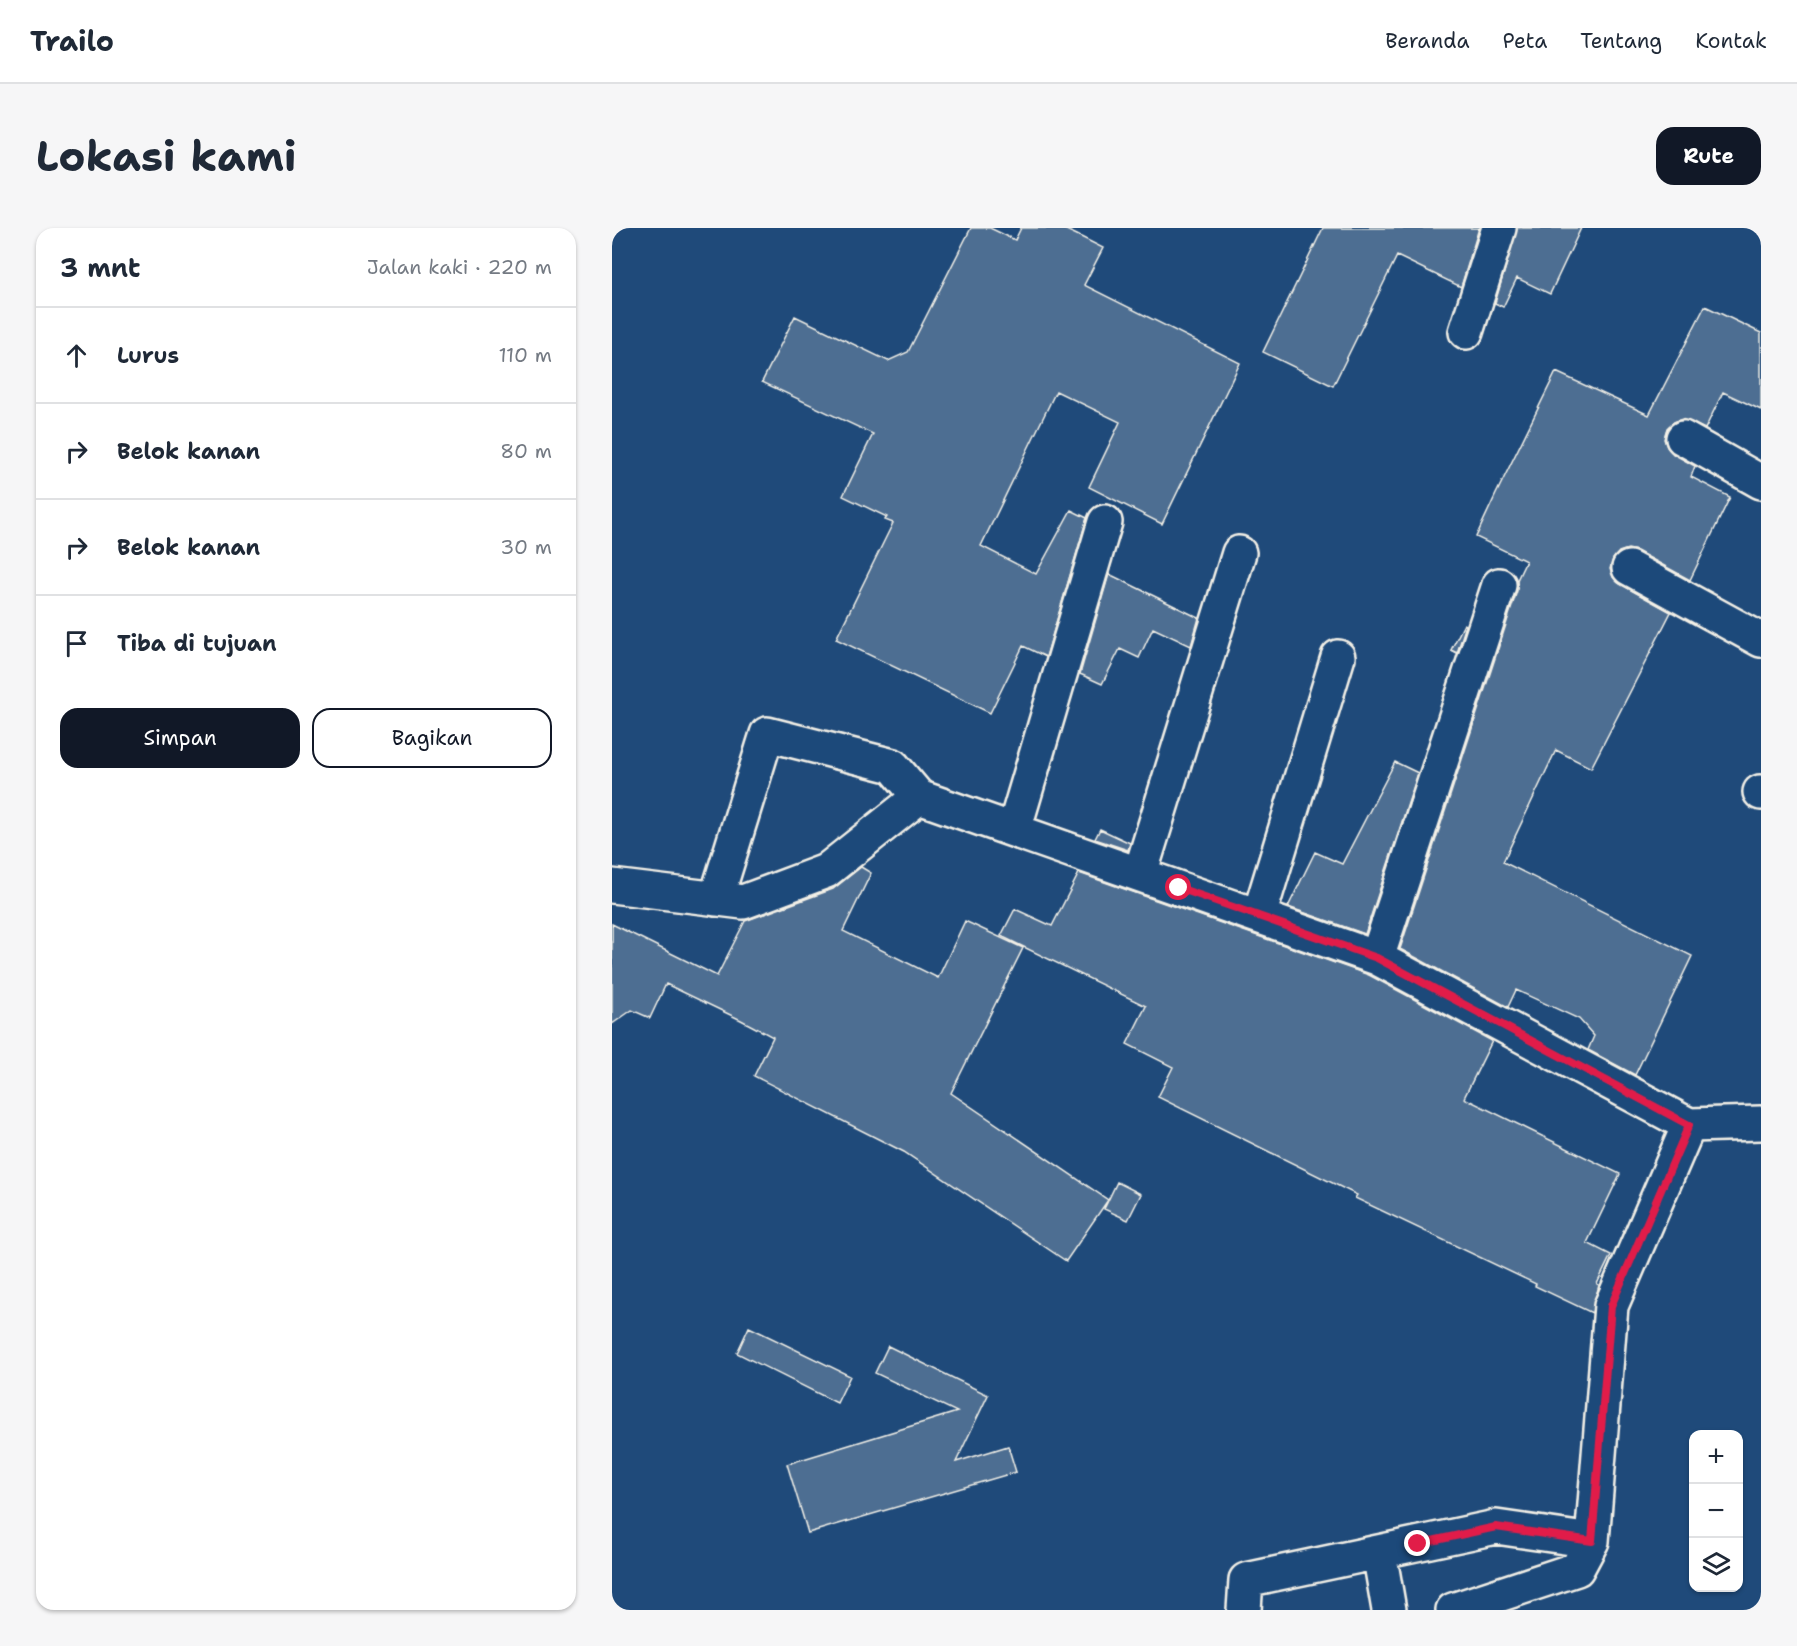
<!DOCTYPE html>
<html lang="id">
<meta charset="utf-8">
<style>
body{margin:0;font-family:"Shantell Sans",sans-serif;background:#f6f6f7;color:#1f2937}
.controls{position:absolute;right:18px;bottom:18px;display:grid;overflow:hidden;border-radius:12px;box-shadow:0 2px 4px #0004}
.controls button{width:54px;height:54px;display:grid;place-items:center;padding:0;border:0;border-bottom:2px solid #e0e1e3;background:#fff;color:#1f2937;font:30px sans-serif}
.stop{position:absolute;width:18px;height:18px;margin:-14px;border:4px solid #e11d48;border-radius:50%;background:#fff}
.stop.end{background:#e11d48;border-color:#fff;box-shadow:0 2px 6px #0008}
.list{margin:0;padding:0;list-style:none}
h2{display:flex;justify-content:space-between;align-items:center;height:78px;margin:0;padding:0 24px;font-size:26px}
h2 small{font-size:20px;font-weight:400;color:#747a83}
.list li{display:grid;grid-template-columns:39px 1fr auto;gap:18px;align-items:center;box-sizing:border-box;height:96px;padding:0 24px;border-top:2px solid #e0e1e3}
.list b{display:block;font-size:22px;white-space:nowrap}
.list em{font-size:20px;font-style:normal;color:#747a83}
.actions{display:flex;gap:12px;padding:18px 24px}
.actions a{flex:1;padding:14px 0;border:2px solid #111827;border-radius:18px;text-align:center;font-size:21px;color:#111827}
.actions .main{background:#111827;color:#fff}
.icon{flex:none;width:33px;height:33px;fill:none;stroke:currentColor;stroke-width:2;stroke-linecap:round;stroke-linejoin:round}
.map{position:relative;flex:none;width:1149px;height:1382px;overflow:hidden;border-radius:18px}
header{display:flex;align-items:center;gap:36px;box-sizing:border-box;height:84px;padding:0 30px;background:#fff;border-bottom:2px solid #e0e1e3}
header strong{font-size:28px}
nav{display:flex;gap:33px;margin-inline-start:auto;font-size:21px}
.intro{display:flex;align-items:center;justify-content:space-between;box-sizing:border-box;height:144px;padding:0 36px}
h1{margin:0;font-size:42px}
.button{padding:15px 27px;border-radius:18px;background:#111827;color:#fff;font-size:21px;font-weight:700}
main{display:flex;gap:36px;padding:0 36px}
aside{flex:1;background:#fff;border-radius:18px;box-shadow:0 2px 4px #0004}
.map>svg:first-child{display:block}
</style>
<header>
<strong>Trailo</strong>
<nav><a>Beranda</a><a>Peta</a><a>Tentang</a><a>Kontak</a></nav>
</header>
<div class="intro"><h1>Lokasi kami</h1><a class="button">Rute</a></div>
<main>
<aside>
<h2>3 mnt<small>Jalan kaki · 220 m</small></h2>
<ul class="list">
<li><svg class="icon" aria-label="ahead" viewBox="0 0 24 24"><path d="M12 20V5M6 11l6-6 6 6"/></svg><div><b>Lurus</b></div><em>110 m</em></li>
<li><svg class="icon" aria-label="right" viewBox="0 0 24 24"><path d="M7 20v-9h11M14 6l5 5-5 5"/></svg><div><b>Belok kanan</b></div><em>80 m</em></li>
<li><svg class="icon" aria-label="right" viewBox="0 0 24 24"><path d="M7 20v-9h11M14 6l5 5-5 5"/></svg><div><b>Belok kanan</b></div><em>30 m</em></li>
<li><svg class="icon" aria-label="arrive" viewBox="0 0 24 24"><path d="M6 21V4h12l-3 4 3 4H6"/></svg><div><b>Tiba di tujuan</b></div></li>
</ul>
<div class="actions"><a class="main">Simpan</a><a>Bagikan</a></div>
</aside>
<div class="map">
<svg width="1149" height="1382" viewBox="0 0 1149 1382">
<rect width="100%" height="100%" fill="#1f4a7a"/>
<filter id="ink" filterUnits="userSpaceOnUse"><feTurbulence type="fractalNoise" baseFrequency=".0167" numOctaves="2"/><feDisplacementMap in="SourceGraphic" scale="12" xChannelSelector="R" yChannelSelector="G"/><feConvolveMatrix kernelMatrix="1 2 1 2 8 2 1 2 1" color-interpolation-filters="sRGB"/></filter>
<g filter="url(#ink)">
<path fill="#4d6e92" stroke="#f4f1e8" stroke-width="1.5" d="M359 0H378L403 12 409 0H450L465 7 491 20 472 57 628 135 550 296 477 259 508 194 444 163 369 318 424 346 459 282 475 290 434 429 411 418 378 485 224 411 281 295 273 292 275 289 231 268 261 206 150 154 183 88 276 133 296 124Z
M711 0H867L849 59 785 28 721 158 651 124Z
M905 0H969L938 66 905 50 891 79 883 75Z
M1093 78 1149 105V182L1111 164 1093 201 1070 191 1062 194 1055 200 1052 211 1055 219 1061 226 1083 238 1079 249 1118 269 1078 352 1025 323 1016 321 1007 324 1001 331 998 341 1001 349 1008 356 1059 384 979 540 944 522 891 634 1080 728 1023 847 976 822 982 808 967 791 904 762 896 779 788 721 905 363V352L914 333 864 309 884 266 944 144 1037 187Z
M497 346 587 390 579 418 541 400 527 430 508 421 490 456 468 446Z
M852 396 854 397 845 425 839 422Z
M783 534 806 545 753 706 676 679 703 624 730 636Z
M488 601 518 615 516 622 483 611Z
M249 639 259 645 231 703 326 750 353 693 411 720 339 865 496 972 454 1033 292 924 142 848 161 809 129 792 54 756 38 790 20 782 0 796V696L105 748 133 693 221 661Z
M467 645 757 747 880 813 852 870 1008 946 975 1015 999 1027 985 1056 987 1057 980 1085 923 1058 924 1056 743 970 745 967 546 869 561 839 515 816 534 778 389 708 403 681 440 698Z
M505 954 529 966 516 992 492 981Z
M137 1099 238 1148 225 1175 125 1125Z
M276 1118 376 1167 344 1234 396 1218 404 1244 196 1305 175 1236 345 1184 263 1145Z"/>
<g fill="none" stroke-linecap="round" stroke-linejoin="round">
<g stroke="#f4f1e8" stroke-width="38">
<path id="minor" d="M854 104 887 0
M1071 210 1149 254
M1017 340 1149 412
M1148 564 1149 565
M402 602 493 294
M528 646 627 325
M0 658 131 674 214 643 307 569
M104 671 155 506 281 538 307 569 765 730 1077 897 1149 895
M647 688 726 429
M765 730 887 357
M767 1324 777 1382
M632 1382 634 1352 884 1299 980 1313
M841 1382 965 1341 980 1313 999 1078 1077 897"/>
</g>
<use href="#minor" stroke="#1f4a7a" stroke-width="33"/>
</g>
</g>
<g fill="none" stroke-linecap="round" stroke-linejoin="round" filter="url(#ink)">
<path stroke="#e11d48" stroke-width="8" d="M567 660 765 730 1077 897 999 1078 980 1313 884 1299 806 1316"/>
</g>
</svg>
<div class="controls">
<button>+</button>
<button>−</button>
<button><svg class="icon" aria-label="layers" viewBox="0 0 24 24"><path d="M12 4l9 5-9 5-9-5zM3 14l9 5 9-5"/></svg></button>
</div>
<div class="stop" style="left:567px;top:660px"></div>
<div class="stop end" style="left:806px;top:1316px"></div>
</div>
</main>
